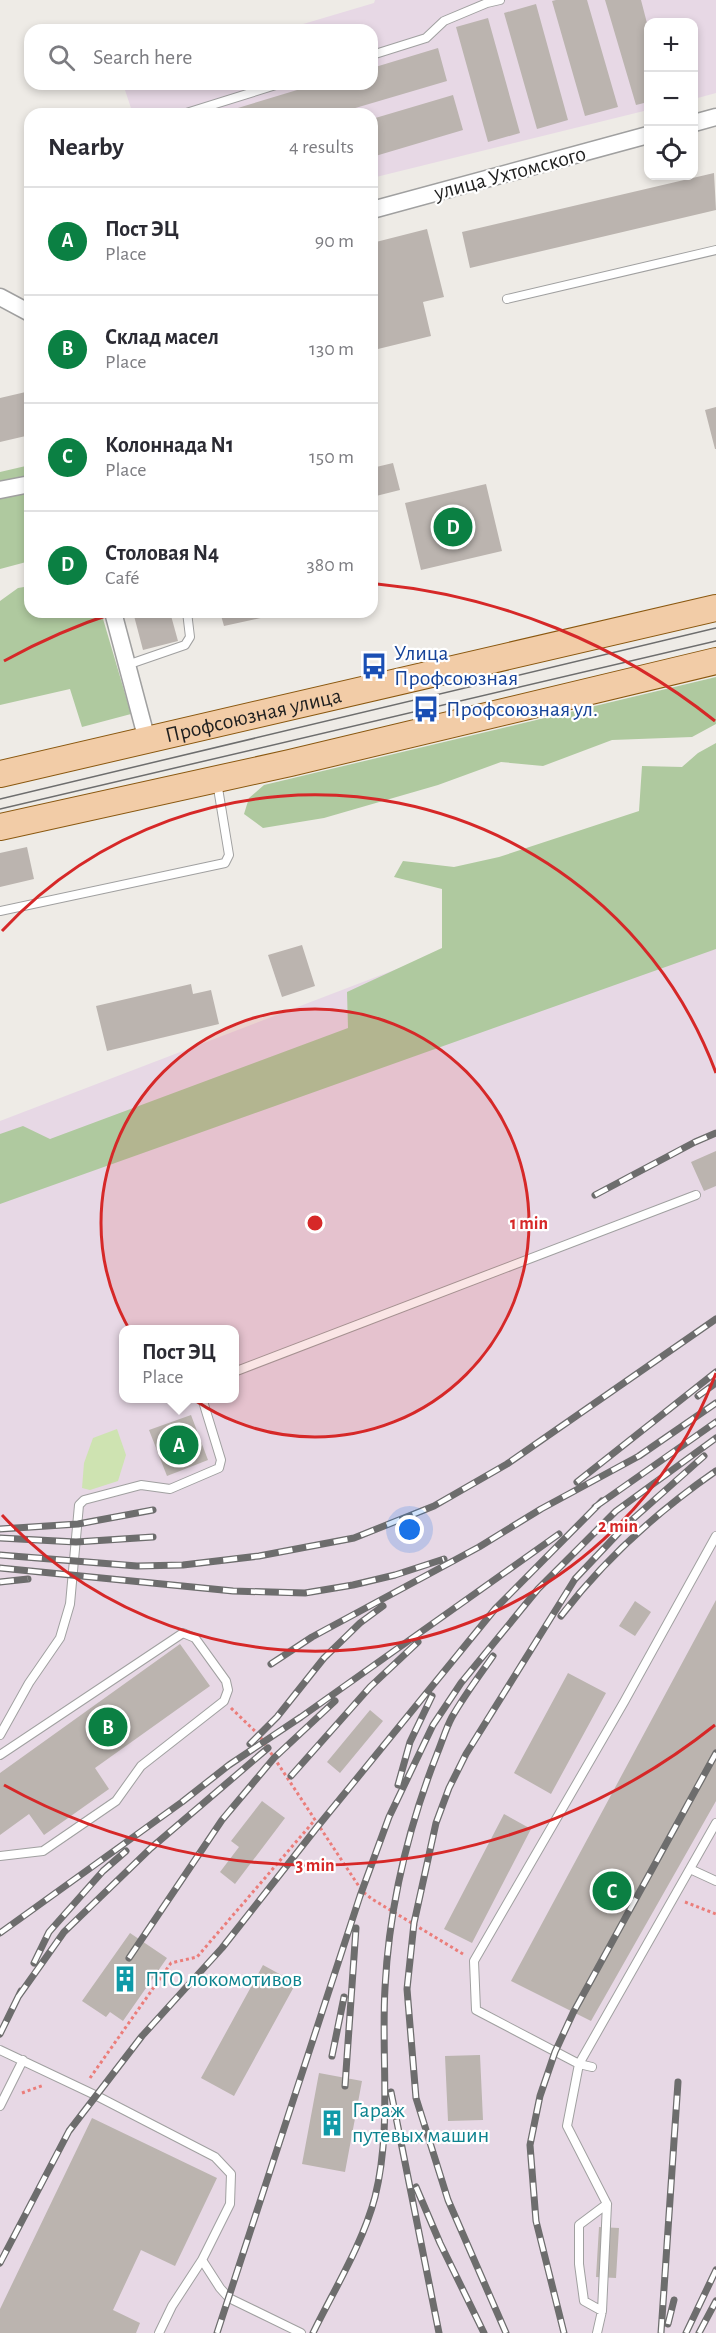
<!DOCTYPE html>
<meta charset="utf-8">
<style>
body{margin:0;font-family:"Alegreya Sans",sans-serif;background:#f7f7f7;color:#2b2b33}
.controls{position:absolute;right:18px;top:18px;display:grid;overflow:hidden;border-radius:12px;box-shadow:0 3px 9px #0003}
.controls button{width:54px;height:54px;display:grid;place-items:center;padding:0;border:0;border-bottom:2px solid #e1e1e2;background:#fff;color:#2b2b33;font:30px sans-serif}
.you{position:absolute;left:410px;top:1530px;width:21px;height:21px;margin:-15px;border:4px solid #fff;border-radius:50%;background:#1a73e8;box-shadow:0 0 0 9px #1a73e833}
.badge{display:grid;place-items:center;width:39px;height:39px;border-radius:50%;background:#0b8043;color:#fff;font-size:20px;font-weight:700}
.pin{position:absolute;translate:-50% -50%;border:3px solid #fff;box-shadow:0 2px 6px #0006}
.popup{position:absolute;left:119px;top:1325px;width:120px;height:78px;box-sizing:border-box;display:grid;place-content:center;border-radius:12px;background:#fff;filter:drop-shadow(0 2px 4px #0005);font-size:20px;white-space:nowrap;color:#7c7c81}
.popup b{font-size:22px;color:#2b2b33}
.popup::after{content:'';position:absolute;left:50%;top:100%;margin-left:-12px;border:12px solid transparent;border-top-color:#fff}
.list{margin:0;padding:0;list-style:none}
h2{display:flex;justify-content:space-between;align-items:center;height:78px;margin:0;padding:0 24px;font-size:26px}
h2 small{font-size:20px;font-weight:400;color:#7c7c81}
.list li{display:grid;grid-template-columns:39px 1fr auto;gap:18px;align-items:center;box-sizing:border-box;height:108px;padding:0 24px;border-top:2px solid #e1e1e2}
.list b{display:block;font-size:22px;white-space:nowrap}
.list p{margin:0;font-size:20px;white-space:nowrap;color:#7c7c81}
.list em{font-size:20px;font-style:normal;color:#7c7c81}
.icon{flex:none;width:33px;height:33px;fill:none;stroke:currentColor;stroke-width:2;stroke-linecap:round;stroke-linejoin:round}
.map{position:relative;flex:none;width:716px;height:2333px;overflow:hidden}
.search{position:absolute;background:#fff;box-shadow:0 3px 9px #0003;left:24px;top:24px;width:354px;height:66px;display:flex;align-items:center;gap:15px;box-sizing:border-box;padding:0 21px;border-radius:18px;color:#7c7c81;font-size:22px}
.panel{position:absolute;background:#fff;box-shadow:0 3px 9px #0003;left:24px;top:108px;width:354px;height:510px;border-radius:18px}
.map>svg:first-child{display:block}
</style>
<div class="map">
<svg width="716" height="2333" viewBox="0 0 716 2333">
<rect width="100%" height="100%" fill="#eeebe6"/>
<path fill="#e7d8e5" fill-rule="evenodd" d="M375 0H716V93L694 99V22H648V110L372 178V114H133L123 84H372V30H283L374 3Z
M716 795V2333H0V1121L449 949ZM124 1330H234V1398H124Z"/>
<path fill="#cee3b1" d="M117 1429 126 1455 118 1481 90 1490 82 1488 84 1463 93 1438Z"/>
<path fill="#afc99f" d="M30 465V561L0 569V472Z
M30 586V612H101L131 714 82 727 70 689 0 705V601L18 588Z
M716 677V724L692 737 612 740 543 766 501 762 438 785 324 818 263 828 244 814 249 798 264 785Z
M716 743V949L0 1204V1134L23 1126 50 1139 348 1028 347 992 442 948V889L394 877 403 861 454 867 499 857 639 811 642 766 682 767 698 753Z"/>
<path fill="#bbb4af" d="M556 0H587L618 107 585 116 552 1Z
M605 0H641L648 27V102L636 105Z
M536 4 568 120 537 129 504 13Z
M488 18 520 133 488 142 456 27Z
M438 48 447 81 335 114H218L317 84H372V68Z
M453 95 463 130 372 157V119Z
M714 173 716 210 470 268 462 232Z
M427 229 444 297 423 302 431 336 378 349 372 327V243Z
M30 391V435L0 442V398Z
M716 407V449H715L705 410Z
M393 463 400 490 372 497V468Z
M486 484 502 551 421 570 405 503Z
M133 612H170L178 641 143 650Z
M220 612H282L283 613 224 626Z
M27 847 34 879 0 887V853Z
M302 945 315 986 282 997 268 955Z
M191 984 193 994 211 990 219 1024 107 1051 96 1006Z
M716 1151V1186L704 1191 691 1162Z
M191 1415 208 1460 167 1476 149 1430Z
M716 1600V1801L591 2021 511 1981Z
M635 1601 651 1612 635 1636 619 1626Z
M180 1644 210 1686 95 1768 109 1789 44 1835 29 1814 0 1835V1773Z
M568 1673 606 1693 551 1794 514 1773Z
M370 1710 383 1721 340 1773 327 1762Z
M262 1801 285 1818 235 1884 220 1872 239 1847 231 1841Z
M504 1814 531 1829 472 1943 444 1929Z
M130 1933 167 1958 123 2021 110 2012 106 2017 82 2001Z
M263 1965 296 1983 234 2096 201 2078Z
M480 2055 483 2120 448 2121 445 2056Z
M319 2073 362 2081 345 2172 302 2164Z
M92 2118 217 2178 175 2266 141 2250 113 2310 140 2323 136 2333H0V2309Z
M599 2227 619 2228 616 2278 596 2277Z"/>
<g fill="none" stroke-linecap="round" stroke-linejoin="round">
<g stroke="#a0a0a0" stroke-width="10">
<path id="service" d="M372 55 426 38 444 21 487 3 500 0
M183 114 279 84
M507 299 716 250
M127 665 185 645 190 637 187 612
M0 911 225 863 229 855 217 782
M234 1372 696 1195
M0 1735 29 1683 60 1638 70 1604 79 1505 84 1500 141 1485 170 1489 219 1468 221 1460 202 1398
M0 1755 183 1633 195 1638 226 1681 228 1690 224 1701 141 1766 116 1801 43 1851 0 1856
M690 1869 716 1881
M0 2050 95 2095 215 2157 231 2174 230 2204 202 2260 220 2288 229 2298 301 2333
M592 2067 579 2064 476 2010 474 1961 624 1702 716 1536
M0 2106 23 2060
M602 2311 607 2204
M159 2333 172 2306 202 2260
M597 2333 602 2311 584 2301 579 2264V2225L607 2204 567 2126 579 2064 716 1823"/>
</g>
<g stroke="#a0a0a0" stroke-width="19">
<path id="minor" d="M694 123 716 117
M372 210 648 135
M0 297 30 313
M0 490 30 484
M113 612 147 740"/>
</g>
<g stroke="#8a5810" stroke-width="28">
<g id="primary">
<path id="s1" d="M0 774 716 608"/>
<path d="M0 827 290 763 716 661"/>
</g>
</g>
<path stroke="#eb7d7a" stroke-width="3" stroke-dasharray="3 3" stroke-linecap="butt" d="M231 1708 259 1735 362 1891 372 1899 463 1954
M685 1902 716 1914
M90 2078 171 1963 197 1957 314 1821
M22 2093 44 2085"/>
<use href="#service" stroke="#fff" stroke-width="8"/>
<use href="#minor" stroke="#fff" stroke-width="16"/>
<use href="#primary" stroke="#f2cca7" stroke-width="26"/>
<path stroke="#6d6d6d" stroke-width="1.5" d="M0 799 716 628
M0 809 716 641"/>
<g stroke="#6d6d6d" stroke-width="7">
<path id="rail" d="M595 1195 695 1142 716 1133
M698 1396 716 1383
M577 1482 716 1372
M595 1507 716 1422
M0 1529 78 1524 153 1510
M0 1538 76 1542 153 1537
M0 1555 137 1566 183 1565 259 1556 354 1538 434 1506 507 1464 716 1319
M0 1568 233 1591 305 1593 353 1585 395 1575 444 1559
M0 1582 28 1579
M561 1616C604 1560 658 1511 716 1471
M271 1664 312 1637 479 1547 541 1509 639 1456 716 1403
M250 1744 277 1717 324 1658 360 1623 383 1606
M291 1776 370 1687 418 1642
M398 1785 410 1742 432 1696
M0 1933 182 1802 229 1765 301 1717 559 1534
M129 1958 222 1820 274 1758 335 1701
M34 1963 49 1932 103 1871 126 1851
M18 1997 64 1932 151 1848 268 1748
M0 2034 21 1991
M332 2056 344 1997
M345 2086 356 1928
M391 2092 439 2333
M416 2187 440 2243 484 2333
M0 2263 69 2131 142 2036 222 1948 318 1826 495 1609 602 1501
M668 2324 674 2300
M217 2333 360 1896 389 1817 433 1725 461 1683 538 1589 616 1511 716 1438
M313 2333C334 2290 363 2243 375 2197 392 2128 381 2058 385 1988 389 1909 408 1828 437 1754 442 1742 446 1728 452 1717 464 1696 479 1676 493 1656
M506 2333 448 2200 416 2098 407 1989 414 1923 436 1823 449 1788 466 1754 575 1579 625 1526 704 1456
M564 2333 536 2221 530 2145 540 2096 555 2052 573 2013 716 1753
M661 2333 678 2082
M686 2333 716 2270
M699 2333 716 2301"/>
</g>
<use href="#rail" stroke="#fff" stroke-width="4.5" stroke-dasharray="14" stroke-linecap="butt"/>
</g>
<circle cx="315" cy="1223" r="214" fill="#d62828" fill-opacity=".12"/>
<g fill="none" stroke="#d62828" stroke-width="3">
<circle cx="315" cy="1223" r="214"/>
<path d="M716 1373A428 428 0 0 1 2 1515M2 931A428 428 0 0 1 716 1073"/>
<path d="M715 1725A642 642 0 0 1 4 1785M4 661A642 642 0 0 1 117 612M377 584A642 642 0 0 1 715 721"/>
</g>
<defs>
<g id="bus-bare" transform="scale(2.07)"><path d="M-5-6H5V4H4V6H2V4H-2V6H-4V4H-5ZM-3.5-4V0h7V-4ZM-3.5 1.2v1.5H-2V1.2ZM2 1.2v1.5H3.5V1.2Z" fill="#1a4fb4" stroke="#fff" stroke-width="2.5" paint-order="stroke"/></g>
<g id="building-bare" transform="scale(2.07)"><path d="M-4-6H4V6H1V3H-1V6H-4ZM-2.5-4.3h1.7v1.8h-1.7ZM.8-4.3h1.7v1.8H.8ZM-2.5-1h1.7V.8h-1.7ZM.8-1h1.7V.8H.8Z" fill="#0f9aa8" stroke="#fff" stroke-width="2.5" paint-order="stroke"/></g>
</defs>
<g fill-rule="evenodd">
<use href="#bus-bare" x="374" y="666"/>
<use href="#bus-bare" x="426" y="709"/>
<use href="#building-bare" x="125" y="1979"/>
<use href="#building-bare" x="332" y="2123"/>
</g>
<g text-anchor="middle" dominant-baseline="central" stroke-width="4.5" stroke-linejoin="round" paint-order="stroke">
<g font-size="22" fill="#1f1f1f" stroke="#fff">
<text transform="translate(510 173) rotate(-15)">улица Ухтомского</text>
<text stroke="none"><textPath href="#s1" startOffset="260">Профсоюзная улица</textPath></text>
</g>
<g font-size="22" fill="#164399" stroke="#fff" text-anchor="start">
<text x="394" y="653">Улица<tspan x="394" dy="25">Профсоюзная</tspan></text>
<text x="446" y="709">Профсоюзная ул.</text>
</g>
<g font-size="22" fill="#0d838f" stroke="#fff" text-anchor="start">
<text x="145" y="1979">ПТО локомотивов</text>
<text x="352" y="2110">Гараж<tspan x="352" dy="25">путевых машин</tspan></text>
</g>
</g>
<circle cx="315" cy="1223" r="9" fill="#d62828" stroke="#fff" stroke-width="3"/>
<g font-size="18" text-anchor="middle" font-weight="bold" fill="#d62828" stroke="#fff" stroke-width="4.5" stroke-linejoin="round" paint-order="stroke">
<text x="529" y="1229">1 min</text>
<text x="618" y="1532">2 min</text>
<text x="315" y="1871">3 min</text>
</g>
</svg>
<div class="controls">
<button>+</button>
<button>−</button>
<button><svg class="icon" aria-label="locate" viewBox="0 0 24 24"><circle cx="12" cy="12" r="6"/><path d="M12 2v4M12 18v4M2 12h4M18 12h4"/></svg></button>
</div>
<div class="you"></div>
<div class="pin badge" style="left:179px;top:1445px">A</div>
<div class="popup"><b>Пост ЭЦ</b>Place</div>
<div class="pin badge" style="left:108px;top:1727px">B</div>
<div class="pin badge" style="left:612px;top:1891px">C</div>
<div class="pin badge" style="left:453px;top:527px">D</div>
<div class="search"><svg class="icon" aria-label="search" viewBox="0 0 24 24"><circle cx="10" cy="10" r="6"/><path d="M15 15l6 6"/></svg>Search here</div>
<section class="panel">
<h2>Nearby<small>4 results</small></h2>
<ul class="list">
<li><span class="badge">A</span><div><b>Пост ЭЦ</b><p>Place</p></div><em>90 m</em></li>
<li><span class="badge">B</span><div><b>Склад масел</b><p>Place</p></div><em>130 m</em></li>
<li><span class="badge">C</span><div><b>Колоннада N1</b><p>Place</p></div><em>150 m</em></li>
<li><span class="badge">D</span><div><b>Столовая N4</b><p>Café</p></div><em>380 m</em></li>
</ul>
</section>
</div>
